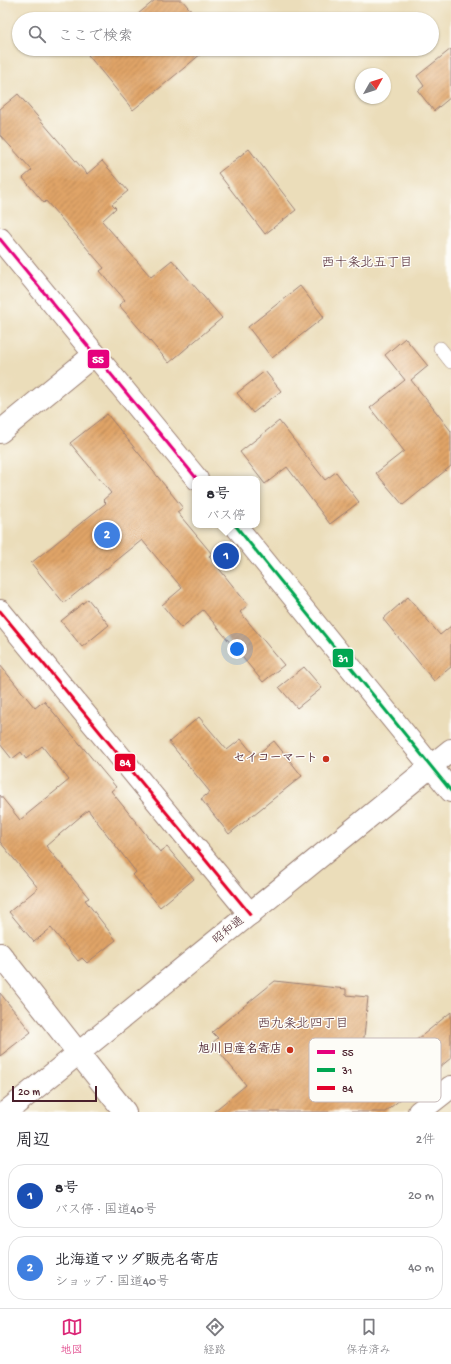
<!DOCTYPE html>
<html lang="ja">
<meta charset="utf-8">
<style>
body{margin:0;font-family:"Gochi Hand","Klee One",sans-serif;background:#f2f2f3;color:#2b2b33}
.compass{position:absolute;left:355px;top:68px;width:36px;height:36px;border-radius:50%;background:#fff;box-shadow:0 1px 3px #0004;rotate:51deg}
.scale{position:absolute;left:12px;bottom:10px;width:85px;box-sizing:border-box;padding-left:4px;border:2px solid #4a1f2b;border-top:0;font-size:11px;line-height:14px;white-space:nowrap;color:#4a1f2b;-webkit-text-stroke:3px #fdfcf7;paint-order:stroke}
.you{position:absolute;left:237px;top:649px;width:14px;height:14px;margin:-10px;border:3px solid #fff;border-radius:50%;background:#1a73e8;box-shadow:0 0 0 6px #1a73e833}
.badge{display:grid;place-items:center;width:26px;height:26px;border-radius:50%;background:#db2777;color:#fff;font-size:13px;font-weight:700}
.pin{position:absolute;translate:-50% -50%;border:2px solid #fff;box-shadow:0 1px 4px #0006}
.popup{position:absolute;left:192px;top:476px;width:68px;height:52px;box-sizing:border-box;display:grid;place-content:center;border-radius:8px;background:#fff;filter:drop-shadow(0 1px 3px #0005);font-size:13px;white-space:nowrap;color:#7c7c81}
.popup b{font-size:15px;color:#2b2b33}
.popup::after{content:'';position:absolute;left:50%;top:100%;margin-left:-8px;border:8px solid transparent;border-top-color:#fff}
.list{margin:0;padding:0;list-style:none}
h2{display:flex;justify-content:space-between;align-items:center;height:52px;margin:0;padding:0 16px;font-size:17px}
h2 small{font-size:13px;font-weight:400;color:#7c7c81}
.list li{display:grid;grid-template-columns:26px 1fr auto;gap:12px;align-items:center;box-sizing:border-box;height:64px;margin:0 8px 8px;padding:0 8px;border:1px solid #e1e1e2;border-radius:16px}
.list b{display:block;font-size:15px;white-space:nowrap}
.list p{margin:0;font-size:13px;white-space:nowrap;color:#7c7c81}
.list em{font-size:13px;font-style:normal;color:#7c7c81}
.icon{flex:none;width:22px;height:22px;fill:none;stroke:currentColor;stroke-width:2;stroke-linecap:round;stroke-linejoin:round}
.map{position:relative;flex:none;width:451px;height:1112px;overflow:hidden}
.search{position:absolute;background:#fff;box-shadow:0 1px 3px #0004;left:12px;right:12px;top:12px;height:44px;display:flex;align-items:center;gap:10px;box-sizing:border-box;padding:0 14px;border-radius:22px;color:#7c7c81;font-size:15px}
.sheet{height:196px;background:#fff}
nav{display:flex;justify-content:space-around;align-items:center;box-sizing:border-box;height:56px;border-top:1px solid #e1e1e2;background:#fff;font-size:11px;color:#7c7c81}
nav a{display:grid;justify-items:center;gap:2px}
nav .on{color:#db2777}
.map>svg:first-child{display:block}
</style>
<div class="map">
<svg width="451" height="1112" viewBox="0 0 451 1112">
<defs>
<pattern id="building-hatch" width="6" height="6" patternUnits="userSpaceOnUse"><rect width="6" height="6" fill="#e0a467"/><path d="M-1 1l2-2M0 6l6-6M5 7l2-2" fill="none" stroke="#b88555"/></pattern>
</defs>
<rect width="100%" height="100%" fill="#fdfcf7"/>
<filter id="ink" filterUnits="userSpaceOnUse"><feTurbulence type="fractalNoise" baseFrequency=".025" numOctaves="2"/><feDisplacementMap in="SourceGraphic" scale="8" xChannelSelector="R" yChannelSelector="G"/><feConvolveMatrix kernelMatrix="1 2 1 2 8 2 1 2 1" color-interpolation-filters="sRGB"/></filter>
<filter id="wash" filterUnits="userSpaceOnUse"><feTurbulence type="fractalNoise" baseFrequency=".012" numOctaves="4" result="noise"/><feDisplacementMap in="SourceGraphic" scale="16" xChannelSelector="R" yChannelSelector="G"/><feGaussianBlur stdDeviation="0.9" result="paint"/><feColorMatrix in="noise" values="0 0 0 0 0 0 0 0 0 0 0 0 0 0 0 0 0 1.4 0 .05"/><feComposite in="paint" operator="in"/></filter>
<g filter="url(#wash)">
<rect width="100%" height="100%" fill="#ebddba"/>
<g id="blocks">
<path fill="url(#building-hatch)" d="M155 0H182L198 19H132Z
M95 49H207L133 110 88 55Z
M451 49V97L434 111 418 91 424 86 417 76Z
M18 94 87 174 102 161 128 191 112 204 116 208 102 221 151 277 172 260 222 318 169 363 119 305 125 300 100 271 104 268 46 201 44 203 23 178 32 170 0 135V109Z
M249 149 296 210 265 234 218 173Z
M300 286 324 317 272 358 248 327Z
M405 338 428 366 411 380 451 431V466L403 505 376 473 404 451 370 408 405 380 385 355Z
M265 371 281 391 253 413 237 393Z
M107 414 183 508 177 512 212 554 209 556 248 605 240 612 284 665 263 682 203 610 181 628 162 605 182 588 142 540 64 603 31 563 106 503 103 500 111 493 70 443Z
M279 421 325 480 336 472 359 502 330 524 287 467 265 484 240 452Z
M408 597 440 635 451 626V667L434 681 383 619Z
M88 599 109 625 82 647 61 621Z
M0 665 35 708 44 701 116 787 111 791 160 852 167 847 194 879 160 907 133 875 136 872 88 810 46 846 89 898 85 900 116 940 87 963 82 958 78 961 51 928 34 942 9 912 38 888 0 842V795L20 820 69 780 42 746 26 759 21 752 12 759 0 744Z
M304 667 322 688 297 708 279 687Z
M199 717 227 750 241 739 255 756 274 741 302 776 229 834 201 799 210 792 169 742Z
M275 981 346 989V995L368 997 359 1087 451 1012V1058L385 1112H213L246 1085 212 1043 218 1038 212 1032Z
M0 993 31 1032 0 1056Z"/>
</g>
</g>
<g filter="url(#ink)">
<use href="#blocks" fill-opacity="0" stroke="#9a7e72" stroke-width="1"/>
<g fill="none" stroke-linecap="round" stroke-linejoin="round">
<g stroke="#9a7e72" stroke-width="14">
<path id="lane" d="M440 348 451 362"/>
</g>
<g stroke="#9a7e72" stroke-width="24">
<path id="street" d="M0 611 250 914
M0 954 125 1112
M419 1112 451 1087"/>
</g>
<g stroke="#9a7e72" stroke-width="24">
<path id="secondary" d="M0 432 95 354
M6 1112 451 750"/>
</g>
<g stroke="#9a7e72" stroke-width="24">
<path id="highway" d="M0 239 197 479
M235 525 451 791"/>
</g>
<use href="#lane" stroke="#fff" stroke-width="13"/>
<use href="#street" stroke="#fff" stroke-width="22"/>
<use href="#secondary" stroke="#fff" stroke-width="22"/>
<use href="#highway" stroke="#fff" stroke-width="22"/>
<g stroke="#fdfcf7" stroke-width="6">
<path id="bus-1" d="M0 239 197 479"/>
</g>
<g stroke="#fdfcf7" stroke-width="6">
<path id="bus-2" d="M235 525 451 791"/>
</g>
<g stroke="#fdfcf7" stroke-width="6">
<path id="bus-3" d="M0 611 250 914"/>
</g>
<use href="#bus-1" stroke="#e5007d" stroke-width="3"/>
<use href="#bus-2" stroke="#00a651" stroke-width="3"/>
<use href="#bus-3" stroke="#e4002b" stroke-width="3"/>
</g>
</g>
<g fill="#c8321e" stroke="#fdfcf7" stroke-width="1.5">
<circle cx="326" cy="759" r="4"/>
<circle cx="290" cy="1050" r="4"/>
</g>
<g text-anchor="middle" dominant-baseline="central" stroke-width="3" stroke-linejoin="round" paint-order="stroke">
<g font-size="12" font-weight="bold" fill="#4a1f2b" stroke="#fdfcf7" text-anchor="end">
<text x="318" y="759">セイコーマート</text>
<text x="282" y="1050">旭川日産名寄店</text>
</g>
<g font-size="12" fill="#4a1f2b" stroke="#fdfcf7">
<text transform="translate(229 931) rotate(-39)">昭和通</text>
</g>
<g font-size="13" fill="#4a1f2b" stroke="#fdfcf7">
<text x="367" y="263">西十条北五丁目</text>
<text x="303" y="1024">西九条北四丁目</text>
</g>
</g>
<rect x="309" y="1038" width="132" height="64" rx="6" fill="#fdfcf7" stroke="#c7baba" stroke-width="1"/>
<rect x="317" y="1050" width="18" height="4" fill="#e5007d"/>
<rect x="317" y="1068" width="18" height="4" fill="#00a651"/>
<rect x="317" y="1086" width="18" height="4" fill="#e4002b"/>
<g font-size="11" fill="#4a1f2b">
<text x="342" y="1056">55</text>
<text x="342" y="1074">31</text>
<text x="342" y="1092">84</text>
</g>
<g stroke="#fdfcf7" stroke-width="1.5">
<rect x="87" y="349" width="23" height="20" rx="4" fill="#e5007d"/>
<rect x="332" y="648" width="22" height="20" rx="4" fill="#00a651"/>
<rect x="114" y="753" width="22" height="19" rx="4" fill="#e4002b"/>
</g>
<g font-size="11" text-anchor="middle" font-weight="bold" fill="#fff">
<text x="98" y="363">55</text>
<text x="343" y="662">31</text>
<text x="125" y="766">84</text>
</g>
</svg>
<svg class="compass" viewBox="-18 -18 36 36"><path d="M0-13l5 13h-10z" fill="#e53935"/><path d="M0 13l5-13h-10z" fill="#7c7c81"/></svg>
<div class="scale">20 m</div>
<div class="you"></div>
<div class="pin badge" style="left:226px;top:556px;background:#1a4fb4">1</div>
<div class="popup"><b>8号</b>バス停</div>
<div class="pin badge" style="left:107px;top:535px;background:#3f7fe0">2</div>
<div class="search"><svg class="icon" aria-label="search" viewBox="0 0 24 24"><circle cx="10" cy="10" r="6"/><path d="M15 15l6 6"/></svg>ここで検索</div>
</div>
<section class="sheet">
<h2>周辺<small>2件</small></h2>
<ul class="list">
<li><span class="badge" style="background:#1a4fb4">1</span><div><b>8号</b><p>バス停 · 国道40号</p></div><em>20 m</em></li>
<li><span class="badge" style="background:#3f7fe0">2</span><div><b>北海道マツダ販売名寄店</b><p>ショップ · 国道40号</p></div><em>40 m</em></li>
</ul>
</section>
<nav>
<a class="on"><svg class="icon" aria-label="map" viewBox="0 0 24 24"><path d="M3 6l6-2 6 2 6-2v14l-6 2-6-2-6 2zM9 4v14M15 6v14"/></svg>地図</a>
<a><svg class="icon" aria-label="directions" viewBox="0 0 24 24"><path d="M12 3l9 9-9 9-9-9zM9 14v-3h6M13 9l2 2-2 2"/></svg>経路</a>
<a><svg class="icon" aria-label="saved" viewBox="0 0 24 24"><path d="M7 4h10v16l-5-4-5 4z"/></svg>保存済み</a>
</nav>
